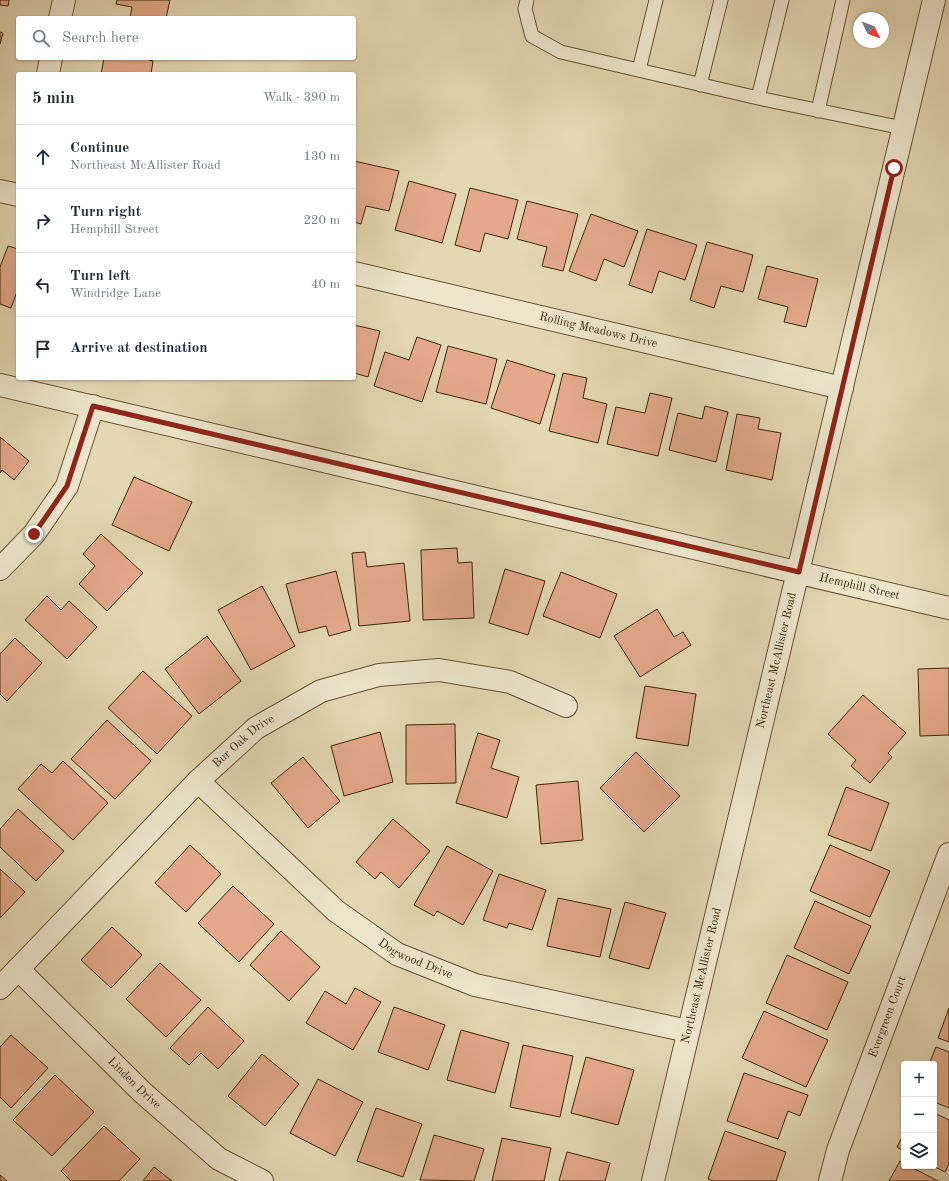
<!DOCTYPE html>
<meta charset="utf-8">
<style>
body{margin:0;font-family:"Old Standard TT",serif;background:#f6f6f7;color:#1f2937}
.controls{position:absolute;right:12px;bottom:12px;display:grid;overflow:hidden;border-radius:4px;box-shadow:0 1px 3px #0004}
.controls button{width:36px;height:36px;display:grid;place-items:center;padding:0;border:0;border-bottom:1px solid #e0e1e3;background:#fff;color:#1f2937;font:20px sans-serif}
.compass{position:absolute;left:853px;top:12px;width:36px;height:36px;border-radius:50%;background:#fff;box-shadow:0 1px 3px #0004;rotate:133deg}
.stop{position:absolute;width:12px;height:12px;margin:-9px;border:3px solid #8f2418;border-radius:50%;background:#fff}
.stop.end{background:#8f2418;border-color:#fff;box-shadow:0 1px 4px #0008}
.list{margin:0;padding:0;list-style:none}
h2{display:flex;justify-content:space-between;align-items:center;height:52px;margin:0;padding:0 16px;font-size:17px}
h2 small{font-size:13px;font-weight:400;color:#747a83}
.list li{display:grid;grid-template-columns:26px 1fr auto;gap:12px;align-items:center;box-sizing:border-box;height:64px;padding:0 16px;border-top:1px solid #e0e1e3}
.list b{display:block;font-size:15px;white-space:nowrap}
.list p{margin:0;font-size:13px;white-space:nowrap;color:#747a83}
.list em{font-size:13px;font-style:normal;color:#747a83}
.icon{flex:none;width:22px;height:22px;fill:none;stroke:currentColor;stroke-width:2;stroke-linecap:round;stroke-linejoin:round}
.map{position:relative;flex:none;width:949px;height:1181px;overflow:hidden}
.search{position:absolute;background:#fff;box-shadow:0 1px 3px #0004;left:16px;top:16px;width:340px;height:44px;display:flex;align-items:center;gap:10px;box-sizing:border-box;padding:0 14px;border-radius:4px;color:#747a83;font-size:15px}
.panel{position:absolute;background:#fff;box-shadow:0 1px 3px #0004;left:16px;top:72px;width:340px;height:308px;border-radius:4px}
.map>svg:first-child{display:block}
</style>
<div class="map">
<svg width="949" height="1181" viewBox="0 0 949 1181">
<rect width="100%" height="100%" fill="#e3d8b2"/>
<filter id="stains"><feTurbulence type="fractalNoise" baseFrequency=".005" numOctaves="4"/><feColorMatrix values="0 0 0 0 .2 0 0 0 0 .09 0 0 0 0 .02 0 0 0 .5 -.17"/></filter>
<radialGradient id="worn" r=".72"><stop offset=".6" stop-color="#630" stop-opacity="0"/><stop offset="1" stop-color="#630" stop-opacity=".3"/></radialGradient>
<path fill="#e3a98a" stroke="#3f2807" d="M0 0H9L8 6 0 5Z
M117 0H170L166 18H130L132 7 116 4Z
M0 32 3 33 0 44Z
M104 58H142L153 61 151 74H101Z
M354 161 399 171 389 211 366 206 361 224 354 222Z
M409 181 456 194 442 243 395 230Z
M470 188 518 200 508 239 485 233 480 252 455 245Z
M527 201 578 214 563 271 542 266 547 247 517 239Z
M591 214 638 231 624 267 604 259 596 281 569 271Z
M647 229 697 245 685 280 659 271 652 293 629 285Z
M707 242 753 255 743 292 721 286 714 308 690 300Z
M8 246 18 249V289L11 308 0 304V267Z
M767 266 818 279 806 327 784 322 788 307 758 299Z
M354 325 380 331 368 377 354 373Z
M417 337 441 345 422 402 374 386 385 352 409 360Z
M448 346 497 359 486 404 436 392Z
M507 360 555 375 540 424 491 408Z
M563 373 587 378 583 398 607 404 598 443 549 431Z
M650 393 672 398 658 456 607 444 616 407 645 413Z
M705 406 728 412 716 462 669 450 678 413 702 419Z
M737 414 760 418 758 429 781 433 772 480 726 470Z
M0 437 29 461 14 480 2 470 0 473Z
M134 477 192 502 169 551 112 525Z
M101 534 143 573 107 611 79 584 95 566 83 554Z
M457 548 458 563 472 562 474 618 423 620 421 550Z
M365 552 367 567 404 563 410 621 359 626 352 553Z
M505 569 545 581 528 635 489 623Z
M336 571 351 630 329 636 326 626 299 633 286 584Z
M561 572 617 594 600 638 543 616Z
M262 586 295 646 251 670 218 610Z
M47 596 61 610 69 601 97 627 67 659 25 620Z
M657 609 674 637 683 632 691 645 640 677 614 636Z
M207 636 241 681 199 714 165 669Z
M15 638 42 663 7 701 0 694V654Z
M949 668V735L920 736 918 669Z
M143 671 192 716 157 754 108 708Z
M645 686 696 694 688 746 636 738Z
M863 695 906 733 888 753 892 757 870 783 851 766 856 760 828 734Z
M107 720 151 761 115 799 71 759Z
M455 724 456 783 406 784V725Z
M380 732 393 782 344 796 331 746Z
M478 733 500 740 491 768 519 777 507 818 456 803Z
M636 752 680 796 644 832 600 788Z
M303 757 340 801 308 828 271 783Z
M63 761 108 803 73 840 18 789 41 764 52 773Z
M578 781 583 840 541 844 536 785Z
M846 787 889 803 871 851 828 835Z
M18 809 64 851 36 881 0 847V829Z
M393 819 430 851 399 888 381 872 375 879 356 862Z
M190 845 221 874 186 912 155 883Z
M830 845 890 871 870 917 810 891Z
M447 846 493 871 463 925 437 911 434 916 414 905Z
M0 869 25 892 0 918Z
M499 874 546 890 532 930 509 923 507 928 483 920Z
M233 886 274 924 239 962 198 923Z
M558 898 611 909 600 957 547 946Z
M815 901 871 926 849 974 794 948Z
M625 902 666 913 649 969 609 958Z
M112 927 142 955 111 988 81 960Z
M281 931 320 967 289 1001 250 965Z
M787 955 848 982 827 1030 766 1003Z
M160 963 201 1000 166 1037 126 999Z
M355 988 381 1002 353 1050 306 1023 325 991 346 1004Z
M208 1007 244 1041 218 1069 201 1053 189 1065 170 1048Z
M394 1007 445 1025 428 1070 378 1052Z
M949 1008V1042L938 1038Z
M764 1011 828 1040 806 1087 742 1058Z
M461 1030 509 1043 495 1093 447 1080Z
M11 1035 48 1068 11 1108 0 1097V1047Z
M523 1045 573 1056 560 1117 510 1107Z
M936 1047 949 1052V1108L934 1102V1064H929Z
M262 1054 299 1084 265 1126 228 1096Z
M586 1057 634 1070 618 1125 571 1113Z
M744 1073 808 1095 800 1116 788 1111 778 1139 727 1121Z
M55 1075 94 1112 52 1156 13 1120Z
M318 1079 363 1102 335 1156 290 1133Z
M376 1108 422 1124 403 1177 357 1161Z
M934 1113 949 1120V1164L945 1172 933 1166Z
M104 1126 140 1159 119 1181H71L61 1171Z
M725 1131 786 1152 776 1181H713L708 1179Z
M904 1133V1151L897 1147Z
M434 1135 484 1149 474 1181 420 1180Z
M502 1138 551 1148 544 1181H492Z
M567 1152 610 1163 605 1181H559Z
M900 1161 904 1163V1166H909L938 1181H889Z
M154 1167 172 1181H143Z
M0 1175 7 1181H0Z"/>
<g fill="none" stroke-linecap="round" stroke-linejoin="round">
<g stroke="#685432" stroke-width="15">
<path id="service" d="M527 0 525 9 532 36 561 52 758 98
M782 0 758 98 903 128
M639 70 656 0
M700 85 721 0
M818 111 843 0"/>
</g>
<g stroke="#685432" stroke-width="24">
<g id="minor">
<path d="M60 18 64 0"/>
<path d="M48 74 51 58"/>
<path d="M0 191 18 195"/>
<path id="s1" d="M354 273 842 388"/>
<path d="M0 569 34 534 67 486 93 406"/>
<path id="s2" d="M198 781 336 911 397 954 475 985 688 1031"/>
<path id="s3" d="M18 969 143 1093 219 1159 262 1181"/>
<path id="s4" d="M0 988 198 781 256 728 321 691 379 675 439 670 510 682 566 706"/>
<path id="s5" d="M830 1181 838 1150 949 854"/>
</g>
</g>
<g stroke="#685432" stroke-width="24">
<g id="tertiary">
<path id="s6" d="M0 385 949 608"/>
<path id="s7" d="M653 1181 934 0"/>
</g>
</g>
<use href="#service" stroke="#ede6cd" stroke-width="13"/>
<use href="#minor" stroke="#ede6cd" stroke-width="22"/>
<use href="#tertiary" stroke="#ede6cd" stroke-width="22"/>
</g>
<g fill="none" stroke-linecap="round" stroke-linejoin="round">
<path stroke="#8f2418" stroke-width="5" d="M34 534 67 486 93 406 799 572 894 168"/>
</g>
<g text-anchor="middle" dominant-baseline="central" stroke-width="3.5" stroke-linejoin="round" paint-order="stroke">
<g font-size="12" fill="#3f2807" stroke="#ede6cd">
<text stroke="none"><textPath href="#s1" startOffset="251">Rolling Meadows Drive</textPath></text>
<text stroke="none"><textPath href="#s6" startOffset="883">Hemphill Street</textPath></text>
<text stroke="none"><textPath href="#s7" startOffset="535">Northeast McAllister Road</textPath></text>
<text stroke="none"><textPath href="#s4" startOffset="347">Bur Oak Drive</textPath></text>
<text stroke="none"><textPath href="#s2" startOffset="283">Dogwood Drive</textPath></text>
<text stroke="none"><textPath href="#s7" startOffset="211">Northeast McAllister Road</textPath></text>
<text stroke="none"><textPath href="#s5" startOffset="174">Evergreen Court</textPath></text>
<text stroke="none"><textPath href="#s3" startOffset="163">Linden Drive</textPath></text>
</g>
</g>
<rect width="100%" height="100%" filter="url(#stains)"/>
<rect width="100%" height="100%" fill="url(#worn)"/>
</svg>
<div class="controls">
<button>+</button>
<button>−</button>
<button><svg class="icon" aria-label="layers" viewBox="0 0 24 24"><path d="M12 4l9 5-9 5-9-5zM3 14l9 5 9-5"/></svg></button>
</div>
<svg class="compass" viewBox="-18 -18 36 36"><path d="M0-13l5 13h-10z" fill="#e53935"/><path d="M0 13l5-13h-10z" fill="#747a83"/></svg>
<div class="stop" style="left:894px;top:168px"></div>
<div class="stop end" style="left:34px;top:534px"></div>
<div class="search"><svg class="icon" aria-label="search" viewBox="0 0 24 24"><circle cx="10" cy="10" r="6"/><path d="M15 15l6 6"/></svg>Search here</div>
<section class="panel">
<h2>5 min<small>Walk · 390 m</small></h2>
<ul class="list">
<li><svg class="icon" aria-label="ahead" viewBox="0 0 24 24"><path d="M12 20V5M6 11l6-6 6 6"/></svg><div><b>Continue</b><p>Northeast McAllister Road</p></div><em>130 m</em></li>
<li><svg class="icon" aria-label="right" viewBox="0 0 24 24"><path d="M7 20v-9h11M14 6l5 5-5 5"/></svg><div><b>Turn right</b><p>Hemphill Street</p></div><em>220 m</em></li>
<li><svg class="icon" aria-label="left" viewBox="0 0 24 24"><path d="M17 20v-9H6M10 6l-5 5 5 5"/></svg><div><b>Turn left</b><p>Windridge Lane</p></div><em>40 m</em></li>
<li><svg class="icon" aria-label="arrive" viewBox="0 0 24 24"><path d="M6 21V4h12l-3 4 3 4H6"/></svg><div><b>Arrive at destination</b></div></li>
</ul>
</section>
</div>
